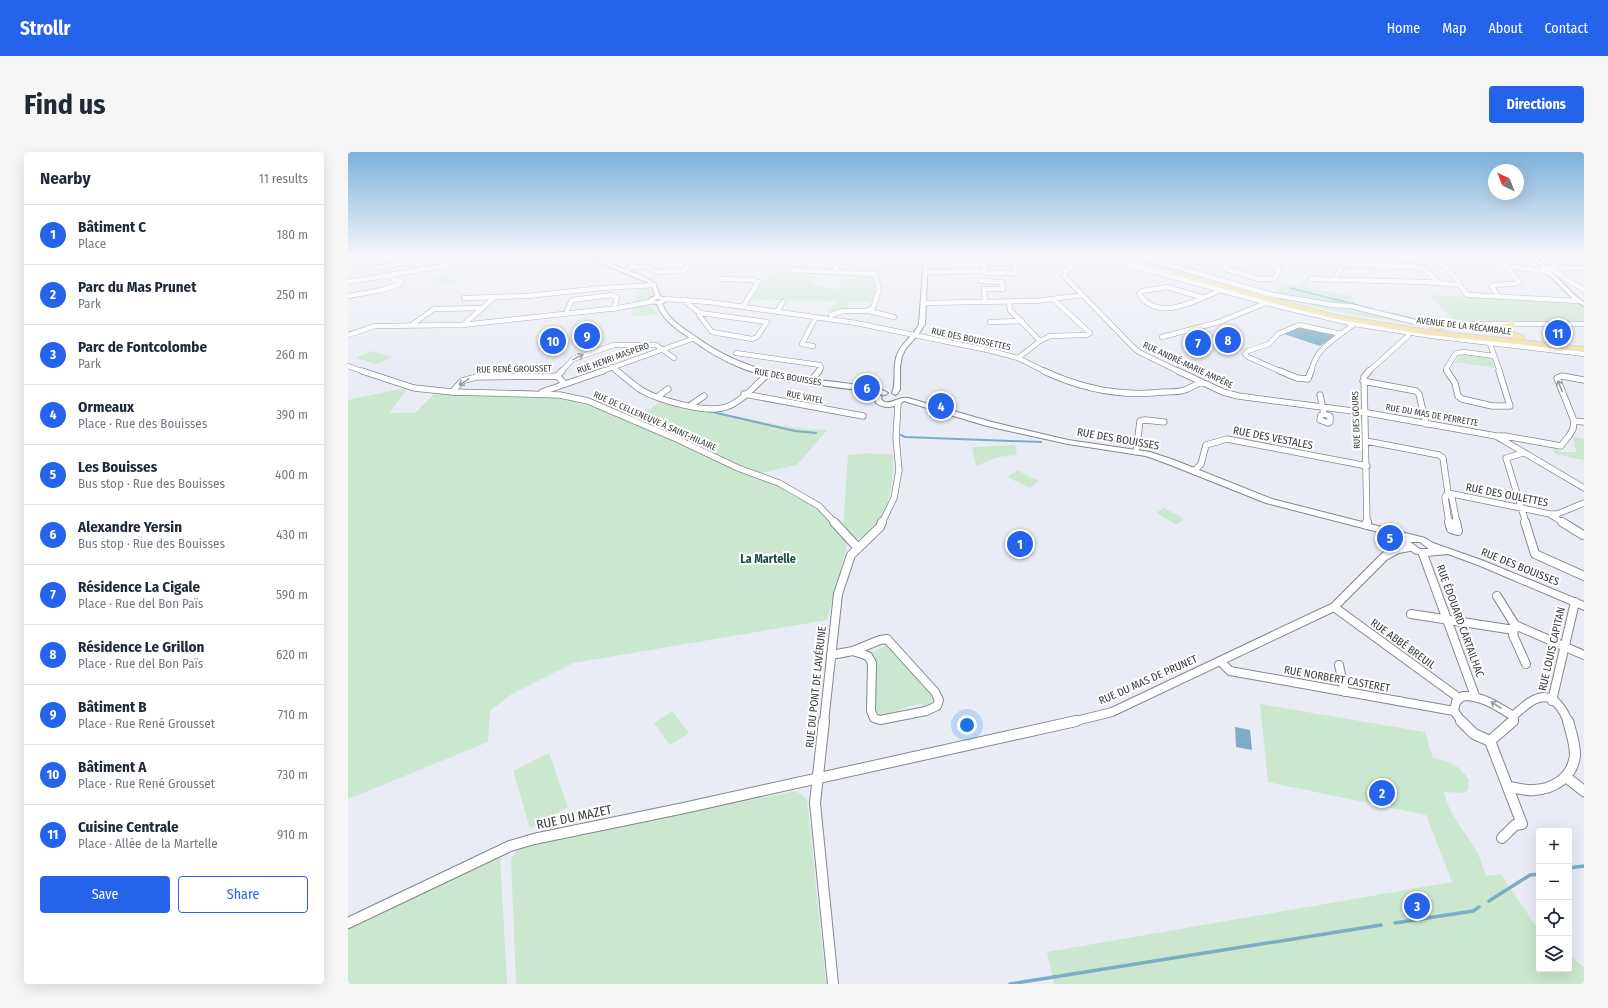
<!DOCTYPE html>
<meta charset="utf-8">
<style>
body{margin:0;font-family:"Fira Sans Condensed",sans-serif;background:#f6f6f7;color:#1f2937}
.controls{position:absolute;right:12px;bottom:12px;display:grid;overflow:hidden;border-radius:4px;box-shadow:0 4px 16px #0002}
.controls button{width:36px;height:36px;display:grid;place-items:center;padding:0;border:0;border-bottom:1px solid #e0e1e3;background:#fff;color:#1f2937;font:20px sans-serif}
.compass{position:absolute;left:1140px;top:12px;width:36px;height:36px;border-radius:50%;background:#fff;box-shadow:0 4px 16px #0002;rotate:317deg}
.you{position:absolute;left:619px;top:573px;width:14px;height:14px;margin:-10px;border:3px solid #fff;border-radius:50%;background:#1a73e8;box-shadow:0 0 0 6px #1a73e833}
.badge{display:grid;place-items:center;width:26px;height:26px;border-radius:50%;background:#2563eb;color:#fff;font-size:13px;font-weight:700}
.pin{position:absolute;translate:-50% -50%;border:2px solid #fff;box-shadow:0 1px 4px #0006}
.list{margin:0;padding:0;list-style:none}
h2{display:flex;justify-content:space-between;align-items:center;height:52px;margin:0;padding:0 16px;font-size:17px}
h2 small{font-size:13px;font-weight:400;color:#747a83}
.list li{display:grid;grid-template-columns:26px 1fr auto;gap:12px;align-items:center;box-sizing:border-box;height:60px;padding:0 16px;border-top:1px solid #e0e1e3}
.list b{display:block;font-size:15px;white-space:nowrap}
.list p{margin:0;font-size:13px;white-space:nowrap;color:#747a83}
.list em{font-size:13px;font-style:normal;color:#747a83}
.actions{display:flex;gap:8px;padding:12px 16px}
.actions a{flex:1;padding:9px 0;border:1px solid #2563eb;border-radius:4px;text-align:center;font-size:14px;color:#2563eb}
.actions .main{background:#2563eb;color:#fff}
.icon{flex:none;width:22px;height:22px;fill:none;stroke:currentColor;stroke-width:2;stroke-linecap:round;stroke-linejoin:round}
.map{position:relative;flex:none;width:1236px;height:832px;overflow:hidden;border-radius:4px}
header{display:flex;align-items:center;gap:24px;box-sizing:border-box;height:56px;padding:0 20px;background:#2563eb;color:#fff}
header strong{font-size:19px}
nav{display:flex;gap:22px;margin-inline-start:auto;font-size:14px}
.intro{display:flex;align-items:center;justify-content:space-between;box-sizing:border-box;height:96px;padding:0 24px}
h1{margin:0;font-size:28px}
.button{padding:10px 18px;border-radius:4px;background:#2563eb;color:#fff;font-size:14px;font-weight:700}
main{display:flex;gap:24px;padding:0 24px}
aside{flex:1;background:#fff;border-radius:4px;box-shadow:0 4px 16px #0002}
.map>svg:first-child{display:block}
</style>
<header>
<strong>Strollr</strong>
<nav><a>Home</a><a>Map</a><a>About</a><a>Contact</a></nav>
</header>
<div class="intro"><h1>Find us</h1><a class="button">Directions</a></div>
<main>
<aside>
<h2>Nearby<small>11 results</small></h2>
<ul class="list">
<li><span class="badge">1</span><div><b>Bâtiment C</b><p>Place</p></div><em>180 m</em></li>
<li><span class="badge">2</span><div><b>Parc du Mas Prunet</b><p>Park</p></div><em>250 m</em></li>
<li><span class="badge">3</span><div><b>Parc de Fontcolombe</b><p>Park</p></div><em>260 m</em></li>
<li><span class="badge">4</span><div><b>Ormeaux</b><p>Place · Rue des Bouisses</p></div><em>390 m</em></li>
<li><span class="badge">5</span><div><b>Les Bouisses</b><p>Bus stop · Rue des Bouisses</p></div><em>400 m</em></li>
<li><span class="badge">6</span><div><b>Alexandre Yersin</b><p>Bus stop · Rue des Bouisses</p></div><em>430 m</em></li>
<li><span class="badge">7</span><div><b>Résidence La Cigale</b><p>Place · Rue del Bon Païs</p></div><em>590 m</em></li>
<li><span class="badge">8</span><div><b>Résidence Le Grillon</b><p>Place · Rue del Bon Païs</p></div><em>620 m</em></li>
<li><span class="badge">9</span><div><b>Bâtiment B</b><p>Place · Rue René Grousset</p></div><em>710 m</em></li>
<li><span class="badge">10</span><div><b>Bâtiment A</b><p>Place · Rue René Grousset</p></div><em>730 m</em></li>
<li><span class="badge">11</span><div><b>Cuisine Centrale</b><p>Place · Allée de la Martelle</p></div><em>910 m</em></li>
</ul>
<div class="actions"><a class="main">Save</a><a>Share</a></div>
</aside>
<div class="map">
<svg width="1236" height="832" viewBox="0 0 1236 832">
<rect width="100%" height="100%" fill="#e9ecf5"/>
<path fill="#cce7d0" d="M780 104 809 110 920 142 992 154 1094 174C986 167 884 132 780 104Z
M424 120 471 122 463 133 489 137 493 128C505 129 513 121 525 123L527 140 524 150 502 149 498 157 478 160 489 149 404 148 405 143Z
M97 123 109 130 95 134 83 127Z
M953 128H958L962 137 997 143 1002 142 1007 153 986 152 925 141 936 133H952Z
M290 135H302L303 143 296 149 286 151Z
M1081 143 1231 151 1236 155V170L1107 169Z
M298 153 304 155 310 163 283 164 285 155Z
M24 199 44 205 28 212 8 206Z
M1116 202 1142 206 1147 216 1107 210 1113 203Z
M52 237H59L41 261H67L88 240C139 242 195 239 244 254L441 336C458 348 494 373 499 394L479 468 225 511 164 542 142 559 140 590 0 647V248Z
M312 250 447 276 479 278 449 313 410 322 392 315 283 266 293 263Z
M1225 285 1236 287V308L1207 302 1204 296 1213 300H1228Z
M667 293 669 303 650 305 628 314 624 295Z
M519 301 545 303C546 328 541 371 516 385 513 386 508 386 504 386L495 377 500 303Z
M669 318 691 329 682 336 659 325Z
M816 356 835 366V368L829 372H827L810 362 809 360Z
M535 492H539L584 543 585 549 580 554 573 557 575 551 552 557 549 562 534 564 529 560 527 555 529 512 527 507 521 499V497L523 501 536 495Z
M912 552 1077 580 1085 606C1103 610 1110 612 1121 628L1120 638 1115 641 1096 640C1101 664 1118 679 1129 700 1133 708 1135 716 1138 724L1153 722 1191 779V817H1221V803L1236 815V832H706L699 800 1104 730 1078 663 920 630Z
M324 559 341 581 322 593 306 571Z
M201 601 220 655 182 676 165 619Z
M448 639 459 647 478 832H168L163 707 172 694Z
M152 702 159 832H0V774Z"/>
<path fill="#7cadc4" d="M952 175 985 182 986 184 972 194 936 182Z
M887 575 902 578 904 598 888 595Z"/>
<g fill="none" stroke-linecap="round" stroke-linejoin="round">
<path stroke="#7cadc4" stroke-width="1.5" d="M942 136 1025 157
M1041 161 1069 168"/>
<path stroke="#7cadc4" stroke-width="2" d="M160 239 193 240
M241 247 263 256
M360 259 447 279 468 281
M553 283 557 285 693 290"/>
<path stroke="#7cadc4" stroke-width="3.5" d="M1221 716 1236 714
M1141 749 1182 723 1191 722
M1047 771 1125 759 1131 755
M662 832 1033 773"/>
<g stroke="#84878f" stroke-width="5.5">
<path id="minor-far3" d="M736 104 718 119 716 124 786 196 791 200 832 220
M750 104 930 154 1006 172 1084 184 1236 202
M790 104 921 142 985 153 1002 154 1067 170 1089 172H1236
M823 104 851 110
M876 104 928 113 931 116 927 127H911L881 118 877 115 880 105
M1074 104C1099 111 1104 121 1118 142L1121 143 1231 149
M1124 104 1152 113 1200 120
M1192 104 1214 117
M0 105 3 104
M38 106 53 104
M399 106 400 104
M667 110V121H637L635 112Z
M1115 110 1128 104
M284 115H301L308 120 333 119 337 118 346 104
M29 116 90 104
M1195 116H1236
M1203 117 1236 138
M445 118 527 122 531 137 525 156 518 159H495L483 163
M487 119 495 104
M577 120 637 119
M373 127 406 128 410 130 395 155
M962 127 1077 130 1112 133
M990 127 988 125 995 113 1067 114 1075 116 1091 131
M633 129 654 130 655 137H636L637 150
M0 130 100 113
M0 144 34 138 52 132 54 130 45 127V122
M853 145 819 135 794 139 791 142C810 171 849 148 873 138
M1151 145 1144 135 1145 133 1166 132 1171 130 1158 114
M116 146 179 144 254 136 306 133
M318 147 361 150 508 171 644 199 670 206 698 220
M339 148V151L352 161
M661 150 662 158 692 189 670 206
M575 151 688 149 734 143
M521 159 546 165
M429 160 435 150
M218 161 224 148 264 143 269 146 266 157
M352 161 419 170 409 185 404 187 364 180 351 163Z
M642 170 674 169
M115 173 146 146
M62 174 86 157 135 156
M993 182 1006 172
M0 183 27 174 115 173 270 156 302 150
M814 185 871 170 918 151
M692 189 702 184 738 183 742 181 705 147
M1142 192 1152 220
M465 194 454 192 468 165
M388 201 472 213 473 216 470 220
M0 214 17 220
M264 215 270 220
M213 220 225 207 266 193H308L326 206
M252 220 344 187
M934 220 900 205 897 202 900 199 921 192 930 182 951 173 993 182
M963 220C968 199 977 194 993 182
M1020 220 1060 184V181
M1099 220 1098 217 1108 201 1116 200 1146 204"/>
</g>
<g stroke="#84878f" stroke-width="7">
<path id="minor-far2" d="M14 219 66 236 104 240 212 243 240 249 331 288 390 316 431 331 471 354 487 371
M214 219 209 224 217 232
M269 219C277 225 284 232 293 238 310 248 359 262 378 255 394 250 407 233 419 223
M696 219C734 237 774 245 816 240 823 240 831 240 837 238 843 236 848 232 854 230
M830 219 875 240 890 244 1020 261 1148 284 1236 336
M932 219 949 226 960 227 963 219
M1099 219 1107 231 1110 244 1114 247 1144 254H1162L1151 219
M1015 229 1068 239 1071 242 1078 272
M462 230 471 219
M104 240 114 229 128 225 209 224
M194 240 255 219
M396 242 515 264
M972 243 976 262
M309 245 320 237
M343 253 356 244
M976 262 982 264V270L980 271 972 268 973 263Z
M1226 269 1209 226 1214 224 1236 228
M1148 284H1157L1213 294 1219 286
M1221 284 1225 277 1226 269 1236 270
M1018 289 1091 303 1095 306 1100 341
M788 300 792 269 797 268 816 270
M1175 301 1158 306 1178 371
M846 319 853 312 858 293 879 287 1019 314
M1100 341 1104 346 1109 371
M1100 341 1097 345 1101 371
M1100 341 1202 362H1209L1236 351
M1203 363 1216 371
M534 371 546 346 551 318 548 286 550 251
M1019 371 1016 225 1021 219"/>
</g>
<g stroke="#84878f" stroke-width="10">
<path id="minor-far1" d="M486 370 510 396
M1019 370V373
M1101 370 1103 377 1110 379 1108 370
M1177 370 1187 402 1236 424
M1214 370 1235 383
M1075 402 1127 544
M1149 444 1167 473 1165 483 1178 512
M986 455 1111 546
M1063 462 1166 478
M1167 473 1236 503
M539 487 587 540 591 548 589 554 578 559 532 568 526 566 523 559 524 511 520 504 505 499 532 488Z
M483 503 505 499
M872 509 882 519 1106 559
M991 513 997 540
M1204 549 1227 450
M1165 564C1173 558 1181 548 1191 546 1206 541 1216 559 1220 570
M476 570 490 442 503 403 532 375 534 370
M724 570 764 560 986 455 1037 404 1050 397 1061 395
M1114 570 1106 559 1108 550 1115 544C1135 544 1149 554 1165 564L1166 568 1163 570"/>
</g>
<g stroke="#84878f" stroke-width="12">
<path id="minor" d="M476 569 467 651 485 832
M1113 569 1126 582 1142 589 1165 569
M1142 589 1174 672 1167 673 1154 686
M1218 625 1236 639
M1161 635C1169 636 1178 639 1186 638 1206 637 1225 625 1227 603 1227 591 1223 580 1220 569
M0 771 162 694 186 687 336 656 728 569"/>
</g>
<g stroke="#84878f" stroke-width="2">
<path id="tertiary" d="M229 104C246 104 261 111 277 118L290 104H295L281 119C298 126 307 125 312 144L321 147 314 152C320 167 335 176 348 185 382 210 419 221 460 227 476 229 530 233 540 241L537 243C491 233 440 233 396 217 375 209 357 198 340 185 327 176 314 167 309 152L300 151 299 150 302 146 307 144 304 134 301 131 250 110ZM310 147H313L310 149H306Z
M576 104H580L577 172 570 183 558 196 554 204 552 215V237L549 242 547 243 544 241C549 230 544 215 549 203 553 191 566 184 571 172Z
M1182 104H1187L1230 146 1236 150V154L1226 148Z
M531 243 534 245 533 247 536 250C546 252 550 244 560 246L644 270 720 288 802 300 826 308 924 347 1077 386 1085 391 1136 409 1236 450V458L1130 413 1100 402 1078 404 1066 401 1046 384 918 351 820 312 798 304 720 292 639 274 559 250 556 249C548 256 536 257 528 251L527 247 529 244ZM1062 390H1072L1081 397H1072Z"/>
</g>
<g stroke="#cccccd" stroke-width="2">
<path id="primary" d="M760 104H771L793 110 987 163 1080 178 1236 195V199L1080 183 987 167 928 152Z
M1104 170 1108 172 1107 175 1086 178 1082 176 1083 174Z
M1163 170H1166V174L1158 176 1162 179 1176 184V188C1166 189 1154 182 1148 175Z"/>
</g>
<use href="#minor-far3" stroke="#fff" stroke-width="4.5"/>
<use href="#minor-far2" stroke="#fff" stroke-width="5.5"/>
<use href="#minor-far1" stroke="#fff" stroke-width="8"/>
<use href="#minor" stroke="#fff" stroke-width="10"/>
<use href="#tertiary" fill="#fff" fill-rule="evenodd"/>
<use href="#primary" fill="#f4e0a0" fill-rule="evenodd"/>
</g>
<defs><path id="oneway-shaft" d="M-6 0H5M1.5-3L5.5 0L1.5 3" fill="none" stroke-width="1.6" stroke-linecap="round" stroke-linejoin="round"/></defs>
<g stroke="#9c9d9e">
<use href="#oneway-shaft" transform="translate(230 205) rotate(-26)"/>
<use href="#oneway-shaft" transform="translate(116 230) rotate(146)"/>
<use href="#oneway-shaft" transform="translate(1212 234) rotate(-112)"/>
<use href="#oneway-shaft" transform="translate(1148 553) rotate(-147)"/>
</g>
<linearGradient id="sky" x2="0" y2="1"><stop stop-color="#7db1da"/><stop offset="0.47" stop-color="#f5f6fa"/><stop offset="1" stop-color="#f5f6fa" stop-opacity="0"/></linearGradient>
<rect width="1236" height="220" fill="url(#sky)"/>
<g text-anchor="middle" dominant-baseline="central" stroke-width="4" stroke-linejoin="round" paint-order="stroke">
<g font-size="9" fill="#393b3e" stroke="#fff">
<text transform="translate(1116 174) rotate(7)">AVENUE DE LA RÉCAMBALE</text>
<text transform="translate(623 187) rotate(12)">RUE DES BOUISSETTES</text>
<text transform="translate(265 206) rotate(-20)">RUE HENRI MASPERO</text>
<text transform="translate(840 213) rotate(25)">RUE ANDRÉ-MARIE AMPÈRE</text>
<text transform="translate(166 217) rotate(-1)">RUE RENÉ GROUSSET</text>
<text transform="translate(440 225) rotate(10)">RUE DES BOUISSES</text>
<text transform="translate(457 245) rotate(11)">RUE VATEL</text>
<text transform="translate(1084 263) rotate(10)">RUE DU MAS DE PERRETTE</text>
<text transform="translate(1008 268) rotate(-92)">RUE DES GOURS</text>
<text transform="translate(307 269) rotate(24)">RUE DE CELLENEUVE À SAINT-HILAIRE</text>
</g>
<g font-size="11" fill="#393b3e" stroke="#fff">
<text transform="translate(925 286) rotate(11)">RUE DES VESTALES</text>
<text transform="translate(770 287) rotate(10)">RUE DES BOUISSES</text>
<text transform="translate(1159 343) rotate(11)">RUE DES OULETTES</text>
<text transform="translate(1172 415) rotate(22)">RUE DES BOUISSES</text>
<text transform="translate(1112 469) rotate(70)">RUE ÉDOUARD CARTAILHAC</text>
<text transform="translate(1055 492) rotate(36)">RUE ABBÉ BREUIL</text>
<text transform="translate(1204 497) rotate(-77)">RUE LOUIS CAPITAN</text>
<text transform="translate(989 527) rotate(10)">RUE NORBERT CASTERET</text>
<text transform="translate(800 528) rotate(-24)">RUE DU MAS DE PRUNET</text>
<text transform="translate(468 535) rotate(-84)">RUE DU PONT DE LAVÉRUNE</text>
</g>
<g font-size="12" font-weight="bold" fill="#185046" stroke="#fff">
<text x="420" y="407">La Martelle</text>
</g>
<g font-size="13" fill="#393b3e" stroke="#fff">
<text transform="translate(226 665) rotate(-12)">RUE DU MAZET</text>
</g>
</g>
</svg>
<div class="controls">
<button>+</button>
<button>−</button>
<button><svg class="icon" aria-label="locate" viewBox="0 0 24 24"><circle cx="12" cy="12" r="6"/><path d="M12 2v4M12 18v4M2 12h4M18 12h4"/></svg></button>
<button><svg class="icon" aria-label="layers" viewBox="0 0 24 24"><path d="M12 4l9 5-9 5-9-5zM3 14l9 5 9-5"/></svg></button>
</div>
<svg class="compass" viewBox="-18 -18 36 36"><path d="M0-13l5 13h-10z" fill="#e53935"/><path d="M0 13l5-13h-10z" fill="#747a83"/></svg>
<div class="you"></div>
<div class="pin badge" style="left:672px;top:392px">1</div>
<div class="pin badge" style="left:1034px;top:641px">2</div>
<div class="pin badge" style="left:1069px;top:754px">3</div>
<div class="pin badge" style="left:593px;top:254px">4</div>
<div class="pin badge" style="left:1042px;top:386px">5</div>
<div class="pin badge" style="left:519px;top:236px">6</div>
<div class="pin badge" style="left:850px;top:191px">7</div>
<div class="pin badge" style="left:880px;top:188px">8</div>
<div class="pin badge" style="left:239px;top:184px">9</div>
<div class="pin badge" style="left:205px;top:189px">10</div>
<div class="pin badge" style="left:1210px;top:181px">11</div>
</div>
</main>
